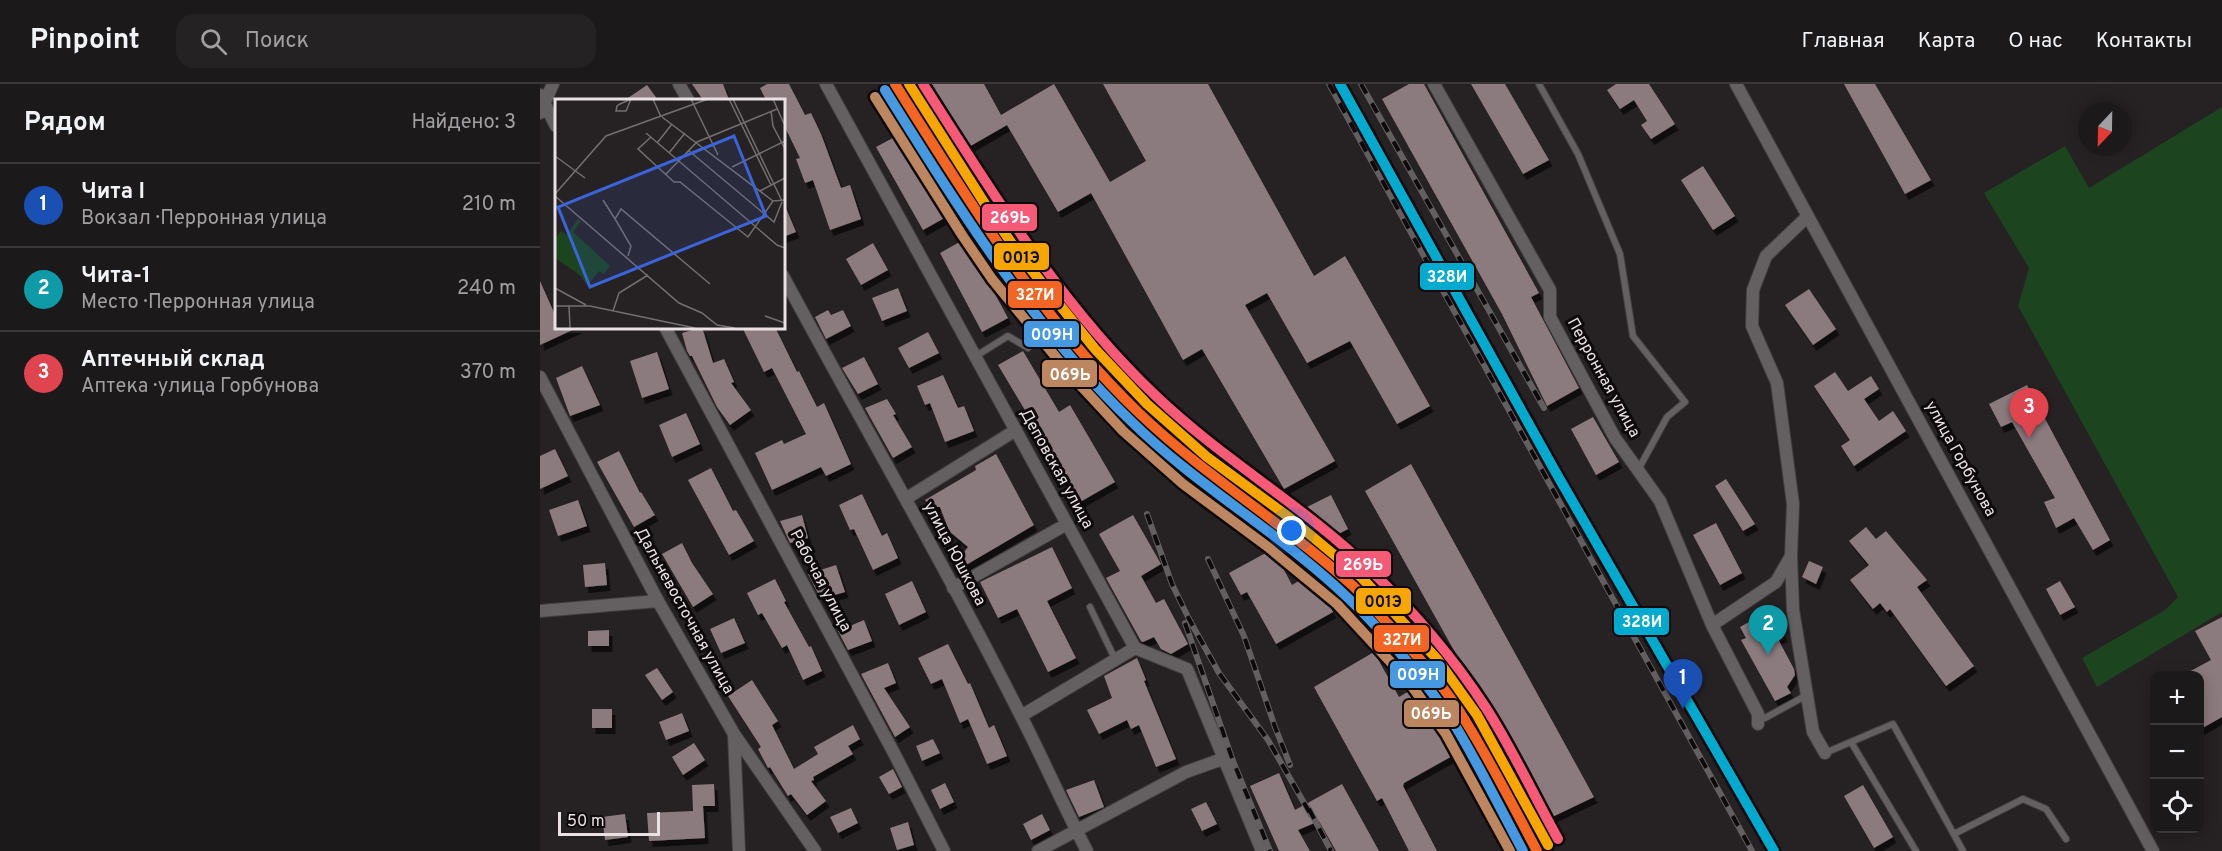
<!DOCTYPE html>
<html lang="ru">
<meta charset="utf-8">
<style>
body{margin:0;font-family:Overpass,sans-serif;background:#252223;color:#f1f3f6}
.controls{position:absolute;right:18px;bottom:18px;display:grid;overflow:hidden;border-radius:12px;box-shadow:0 3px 15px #0003}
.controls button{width:54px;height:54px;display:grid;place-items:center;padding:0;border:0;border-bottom:2px solid #3a3839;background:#1c191a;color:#f1f3f6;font:30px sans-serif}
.compass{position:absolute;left:1538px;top:18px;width:54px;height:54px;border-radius:50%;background:#1c191a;box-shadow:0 3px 15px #0003;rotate:202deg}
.scale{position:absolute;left:18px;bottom:15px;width:102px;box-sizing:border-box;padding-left:6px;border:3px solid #e9e1e3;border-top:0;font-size:16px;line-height:21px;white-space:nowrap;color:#e9e1e3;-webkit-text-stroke:4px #0e090b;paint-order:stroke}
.you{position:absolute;left:752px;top:447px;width:21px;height:21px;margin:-15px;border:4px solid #fff;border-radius:50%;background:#1a73e8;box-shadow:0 0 0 9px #1a73e833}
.badge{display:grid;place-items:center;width:39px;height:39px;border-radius:50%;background:#a59e9f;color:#fff;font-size:20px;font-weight:700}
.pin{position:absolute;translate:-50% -50px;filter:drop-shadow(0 2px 3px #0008)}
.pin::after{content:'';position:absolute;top:32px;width:21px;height:18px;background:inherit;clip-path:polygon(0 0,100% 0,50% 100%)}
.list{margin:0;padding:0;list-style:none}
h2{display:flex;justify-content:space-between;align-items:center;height:78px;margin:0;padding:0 24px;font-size:26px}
h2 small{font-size:20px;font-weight:400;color:#a0a0a2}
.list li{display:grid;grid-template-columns:39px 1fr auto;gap:18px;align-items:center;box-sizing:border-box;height:84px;padding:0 24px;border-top:2px solid #3a3839}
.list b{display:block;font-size:22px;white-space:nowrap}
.list p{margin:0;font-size:20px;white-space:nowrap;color:#a0a0a2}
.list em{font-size:20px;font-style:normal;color:#a0a0a2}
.icon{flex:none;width:33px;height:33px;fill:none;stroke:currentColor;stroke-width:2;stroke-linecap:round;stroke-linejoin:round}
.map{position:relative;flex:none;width:1682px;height:767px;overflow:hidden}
header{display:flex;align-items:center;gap:36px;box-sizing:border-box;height:84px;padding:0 30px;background:#1c191a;border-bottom:2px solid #3a3839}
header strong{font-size:28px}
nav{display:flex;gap:33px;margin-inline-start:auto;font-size:21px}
.search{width:420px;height:54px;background:#252223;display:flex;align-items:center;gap:15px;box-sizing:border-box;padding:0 21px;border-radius:18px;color:#a0a0a2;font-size:22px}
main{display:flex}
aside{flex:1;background:#1c191a}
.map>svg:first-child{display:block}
</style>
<header>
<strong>Pinpoint</strong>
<div class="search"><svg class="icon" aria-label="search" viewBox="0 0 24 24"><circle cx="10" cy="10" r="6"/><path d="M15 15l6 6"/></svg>Поиск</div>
<nav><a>Главная</a><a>Карта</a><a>О нас</a><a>Контакты</a></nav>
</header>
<main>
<aside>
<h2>Рядом<small>Найдено: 3</small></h2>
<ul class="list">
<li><span class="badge" style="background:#1a4fb4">1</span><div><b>Чита I</b><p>Вокзал · Перронная улица</p></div><em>210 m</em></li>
<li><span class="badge" style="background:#0f9aa8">2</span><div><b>Чита-1</b><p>Место · Перронная улица</p></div><em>240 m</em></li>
<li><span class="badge" style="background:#e0444e">3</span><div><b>Аптечный склад</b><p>Аптека · улица Горбунова</p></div><em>370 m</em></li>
</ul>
</aside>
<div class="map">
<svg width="1682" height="767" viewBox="0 0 1682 767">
<defs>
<filter id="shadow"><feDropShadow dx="3.5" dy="6" stdDeviation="0" flood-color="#0009"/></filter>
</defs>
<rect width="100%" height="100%" fill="#262122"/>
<path fill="#1c441f" d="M1682 23V528L1557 603 1542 574 1625 526 1638 513 1478 222 1489 184 1444 109 1525 62 1549 104Z"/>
<path fill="#8b7a7e" filter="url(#shadow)" d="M152 0H183L189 16H163Z
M227 0H249L265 31 271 29 281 50 301 104 310 101 321 135 290 146 273 96 265 99 256 75 260 74 243 39V16H226L220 4Z
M381 0H444L461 31 514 0 570 98 606 77 563 0H668L774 192 805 172 890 322 857 340 810 257 767 279 727 209 705 221 795 377 744 405 662 265 643 276 551 109 518 128 467 41 420 68Z
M869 0H884L999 209 991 213 1039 304 1007 322 962 230 842 15Z
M931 0H965L1009 76 983 90Z
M1076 0H1109L1135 40 1111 55 1101 41 1107 37 1094 16 1080 25 1067 6Z
M1304 0H1335L1391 96 1365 110Z
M107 1 118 16H85Z
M362 49 408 132 383 146 336 63Z
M1163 82 1195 132 1173 146 1141 96Z
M243 117 256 148 243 153Z
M425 155 468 234 442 248 400 169Z
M333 159 348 186 321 201 306 175Z
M0 197 16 233V243H39L0 261Z
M358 204 367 227 342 237 332 214Z
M1269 205 1296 245 1273 261 1245 221Z
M288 226 291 231 303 226 311 242 286 255 275 233Z
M162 243 173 279 184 275 194 298 191 299 211 326 190 341 177 323 152 272H150L147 267 142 249Z
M202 243H235L257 288 259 287 277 323 284 319 311 380 286 392 281 383 232 406 215 369 242 356 244 360 266 350 232 284 224 288Z
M388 248 399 269 369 284 358 264Z
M483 267 519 328 530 321 575 398 540 418 458 281Z
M117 268 129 305 102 314 90 277Z
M324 273 338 300 318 310 302 284Z
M42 282 60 321 30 332 16 294Z
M1295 288 1308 307 1331 292 1339 305 1324 315 1339 337 1353 327 1366 347 1314 382 1301 362 1310 356 1274 302Z
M403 291 418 324 424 322 434 347 405 358 390 319 385 321 377 302Z
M1487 301 1570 456 1553 466 1534 434 1516 444 1504 418 1515 414 1472 338 1461 343 1449 320Z
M347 315 356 330 353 331 372 363 353 374 325 324Z
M146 329 160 360 132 373 119 341Z
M1053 333 1079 378 1056 391 1031 345Z
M15 365 28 392 0 405V372Z
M79 367 100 409 101 408 115 431 94 443 57 378Z
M456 370 494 441 426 481 421 472 428 463 409 447 400 423H390L385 416 436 386 435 382Z
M871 380 1054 713 1008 735 825 407Z
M171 384 193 427 196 426 214 457 189 471 148 396Z
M1186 395 1215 440 1203 447 1175 402Z
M322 410 342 452 347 449 358 474 333 486 314 445 310 446 299 421Z
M791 411 808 445 783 458 765 424Z
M38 416 47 442 18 452 9 426Z
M262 431 268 454 250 459 240 437Z
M593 431 621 480 601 492 616 519 624 515 648 560 631 570 621 565 614 553 603 558 601 557 566 494 580 487 559 450Z
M1176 439 1202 489 1180 501 1153 451Z
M1326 443 1336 455 1346 447 1387 496 1377 503 1434 582 1406 602 1350 525 1347 528 1340 519 1333 525 1310 496 1329 481 1309 457Z
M142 459 152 479 173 510 153 523 122 470Z
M512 463 532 504 507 517 536 574 508 588 477 525 458 534 440 498Z
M733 465 752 501 772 489 793 528 736 560 707 508 701 511 689 489Z
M1269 477 1283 483 1276 500 1262 493Z
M65 479 67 501 45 503 43 481Z
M296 481 305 508 281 515 268 490Z
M235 495 246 517 244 518 269 563 271 562 282 587 263 596 247 561 242 564 222 529 218 531 207 509Z
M372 497 386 528 359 541 345 510Z
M1520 497 1535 523 1520 531 1506 505Z
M1227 528 1232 538 1236 536 1244 552 1238 555 1254 585 1255 591 1247 603 1251 609 1235 617 1201 556 1206 554 1200 543Z
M1682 533V633L1659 646V591H1643L1671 576 1655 547Z
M194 534 205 559 181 569 170 545Z
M324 536 332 557 308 566 298 547Z
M69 546V562H48V547Z
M408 560 428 600 430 599 449 644 454 641 467 672 447 680 428 635 420 639 402 595 391 600 378 574Z
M834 568 859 613 886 597 919 651 921 650 957 715 942 723 914 671 864 699 863 702 897 767H869L842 714 837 717 774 603Z
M597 574 606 596 604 597 636 675 616 683 599 641 591 645 587 636 559 650 547 626 572 614 564 592Z
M348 579 356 599 344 604 370 643 355 653 321 590Z
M117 584 133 608 122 616 105 591Z
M212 596 238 637 232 641 254 685 278 670 274 663 313 641 320 655 308 662 313 670 273 693 274 696 271 697 286 717 267 731 251 710 248 712 230 683 228 684 218 665 221 663 188 612Z
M52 625H72V644H52Z
M142 629 149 647 126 656 119 638Z
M393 655 400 669 382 677 376 662Z
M154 659 165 676 143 691 132 673Z
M353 685 362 703 349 710 339 693Z
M739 689 755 726 802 700 839 767H796L779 737 758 746 770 767H739L710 702Z
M554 696 564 723 539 733 526 706Z
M405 699 414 718 400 725 391 706Z
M174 700 175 722H163L165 754 109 757 107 729 153 727 152 701Z
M1323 701 1353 753 1334 764 1304 712Z
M666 718 677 740 662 747 651 725Z
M311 724 318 739 298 749 290 733Z
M85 730 88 753 65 756 62 733Z
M502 730 510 746 491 756 483 740Z
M368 738 374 761 357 766 350 744Z
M975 749 985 767H965L960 758Z"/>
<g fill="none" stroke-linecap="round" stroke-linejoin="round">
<g stroke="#433e3f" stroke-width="8">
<path id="service" d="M999 0 1038 70 1080 170 1093 252 1145 318 1127 333 1098 386
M436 272 468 252 488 264
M550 523 575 575
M1219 631 1225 634 1267 611
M1311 658 1376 767
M1285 669 1353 640 1423 767
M1414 750 1483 715 1506 725 1526 755"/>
</g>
<g stroke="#433e3f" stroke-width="14">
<path id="minor" d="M139 0 148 16
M286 0 595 564 647 585 722 767
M894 0 1010 206V233L1075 354 1120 417 1172 541 1236 498 1251 472 1253 420 1237 299 1212 242 1213 206 1226 172 1268 132
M1196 0 1613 767
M0 11 16 42
M0 29 13 0
M243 192C322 339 406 483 481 632 504 677 524 723 547 767
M125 243 355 671 404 767
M0 293 118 517 194 650 275 767
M367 414 476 346
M1251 472 1253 526 1273 648 1285 669
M413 504 527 440
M0 527 118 517
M1172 541 1218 630V640
M481 632 595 564
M194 651 199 767
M498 767 646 688 685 674"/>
</g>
<use href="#service" stroke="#646061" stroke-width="6"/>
<use href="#minor" stroke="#646061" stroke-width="12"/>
<g stroke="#635f60" stroke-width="6">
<path id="rail" d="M789 0 1212 767
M821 0 1004 324
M607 430 632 500 649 535 679 589 728 656 771 731
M668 475 704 552 735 643 750 681
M645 539 693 677 730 767
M769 725 791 767"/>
</g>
<use href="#rail" stroke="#0e090b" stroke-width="4" stroke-dasharray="11" stroke-linecap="butt"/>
<g stroke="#0e090b" stroke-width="15">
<path id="rail-1" d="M355 0C428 116 500 234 599 329 666 393 745 440 813 502 825 513 836 527 847 539 876 570 904 601 926 638 952 680 974 724 997 767"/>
</g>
<g stroke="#0e090b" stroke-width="15">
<path id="rail-2" d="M345 6C418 123 491 241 591 337 657 402 739 448 806 512 845 549 887 598 916 643 940 683 961 726 983 767"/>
</g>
<g stroke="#0e090b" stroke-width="15">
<path id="rail-3" d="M369 0 452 131 482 174 555 265 607 320 667 373 750 434 822 494 897 575 937 631 1008 761"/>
</g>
<g stroke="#0e090b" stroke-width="15">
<path id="rail-4" d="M335 13 422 151 452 195 529 289 583 347 643 400 728 463 797 520 869 598 906 650 970 767"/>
</g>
<g stroke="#0e090b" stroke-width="15">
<path id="rail-5" d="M383 0C453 110 521 222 616 312 683 376 764 422 830 486 872 525 915 576 946 624 973 666 994 712 1018 755"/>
</g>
<g stroke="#0e090b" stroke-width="15">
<path id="rail-6" d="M800 0 1015 387 1234 767"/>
</g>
<use href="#rail-1" stroke="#f26522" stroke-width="10"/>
<use href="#rail-2" stroke="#4699e1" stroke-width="10"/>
<use href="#rail-3" stroke="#f7a600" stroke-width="10"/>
<use href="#rail-4" stroke="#bb8660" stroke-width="10"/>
<use href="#rail-5" stroke="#f75a77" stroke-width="10"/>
<use href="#rail-6" stroke="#00a9ce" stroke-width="10"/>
</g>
<g text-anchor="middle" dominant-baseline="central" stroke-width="6" stroke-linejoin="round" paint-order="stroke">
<g font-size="16" fill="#e9e1e3" stroke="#0e090b">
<text transform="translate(1063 294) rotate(61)">Перронная улица</text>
<text transform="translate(1420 375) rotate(61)">улица Горбунова</text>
<text transform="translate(516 385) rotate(61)">Деповская улица</text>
<text transform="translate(414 470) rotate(62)">улица Юшкова</text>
<text transform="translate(280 497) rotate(62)">Рабочая улица</text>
<text transform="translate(144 527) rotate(61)">Дальневосточная улица</text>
</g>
</g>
<g transform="translate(15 15)">
<rect width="230" height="230" fill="#262122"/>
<path d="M23 120 26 122 18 133 55 167 49 175 44 172 32 187 25 176 0 159V139L6 132 12 136Z" fill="#1c441f"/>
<path fill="none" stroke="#746e6f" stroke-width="1.5" d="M76 0 71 12H61L62 7 65 5 76 0M98 0 106 18M136 0 163 56M174 0 216 86M178 0 227 102M218 0 230 27M216 12 218 27 230 50M107 18 218 102 230 101M91 34 222 146 230 149M96 38 83 50 119 83H125L193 138 218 102M102 44 117 25M133 51 219 123 227 103M114 54 130 34M0 57 30 79M177 68 230 42M111 75 142 43 222 10M205 92 230 79M0 95 51 37 153 0M0 97 124 204 147 214 162 226 180 229M48 101 60 120M73 157 76 147 60 120 66 110 155 185M0 189 31 206M0 207H35L140 229M14 207 15 229M58 212 64 194 93 176M210 217 230 224"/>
<path fill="#3c64da" fill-opacity="0.15" stroke="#3c64da" stroke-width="3" d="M179 37 211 117 35 188 3 108Z"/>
<rect width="230" height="230" fill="none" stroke="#e9e1e3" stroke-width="3"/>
</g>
<g stroke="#0e090b" stroke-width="2">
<rect x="441" y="119" width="57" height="29" rx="6" fill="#f75a77"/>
<rect x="453" y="158" width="57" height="29" rx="6" fill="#f7a600"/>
<rect x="879" y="178" width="56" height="29" rx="6" fill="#00a9ce"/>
<rect x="467" y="196" width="56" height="29" rx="6" fill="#f26522"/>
<rect x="483" y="236" width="57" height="28" rx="6" fill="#4699e1"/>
<rect x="501" y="275" width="57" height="29" rx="6" fill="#bb8660"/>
<rect x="795" y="466" width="57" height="28" rx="6" fill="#f75a77"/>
<rect x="815" y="503" width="57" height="28" rx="6" fill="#f7a600"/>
<rect x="1073" y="523" width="57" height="29" rx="6" fill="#00a9ce"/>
<rect x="833" y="540" width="57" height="29" rx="6" fill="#f26522"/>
<rect x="849" y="576" width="57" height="29" rx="6" fill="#4699e1"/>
<rect x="863" y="615" width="57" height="29" rx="6" fill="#bb8660"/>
</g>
<g font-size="16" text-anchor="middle" font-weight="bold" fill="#fff">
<text x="470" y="139">269Ь</text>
<text x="907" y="198">328И</text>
<text x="495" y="216">327И</text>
<text x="512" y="256">009Н</text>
<text x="530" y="296">069Ь</text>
<text x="823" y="486">269Ь</text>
<text x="1102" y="543">328И</text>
<text x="862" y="561">327И</text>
<text x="878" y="596">009Н</text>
<text x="891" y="635">069Ь</text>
</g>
<g font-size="16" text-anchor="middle" font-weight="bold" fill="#111">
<text x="481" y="179">001Э</text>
<text x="843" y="523">001Э</text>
</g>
</svg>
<div class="controls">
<button>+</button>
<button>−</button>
<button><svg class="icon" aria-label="locate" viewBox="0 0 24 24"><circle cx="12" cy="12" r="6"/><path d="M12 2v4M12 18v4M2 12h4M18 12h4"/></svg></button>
</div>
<svg class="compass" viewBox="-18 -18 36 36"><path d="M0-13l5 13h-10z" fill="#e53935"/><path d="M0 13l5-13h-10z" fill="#a0a0a2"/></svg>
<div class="scale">50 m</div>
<div class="you"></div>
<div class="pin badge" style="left:1143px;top:625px;background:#1a4fb4">1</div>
<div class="pin badge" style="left:1228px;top:571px;background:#0f9aa8">2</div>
<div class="pin badge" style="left:1489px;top:354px;background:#e0444e">3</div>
</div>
</main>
